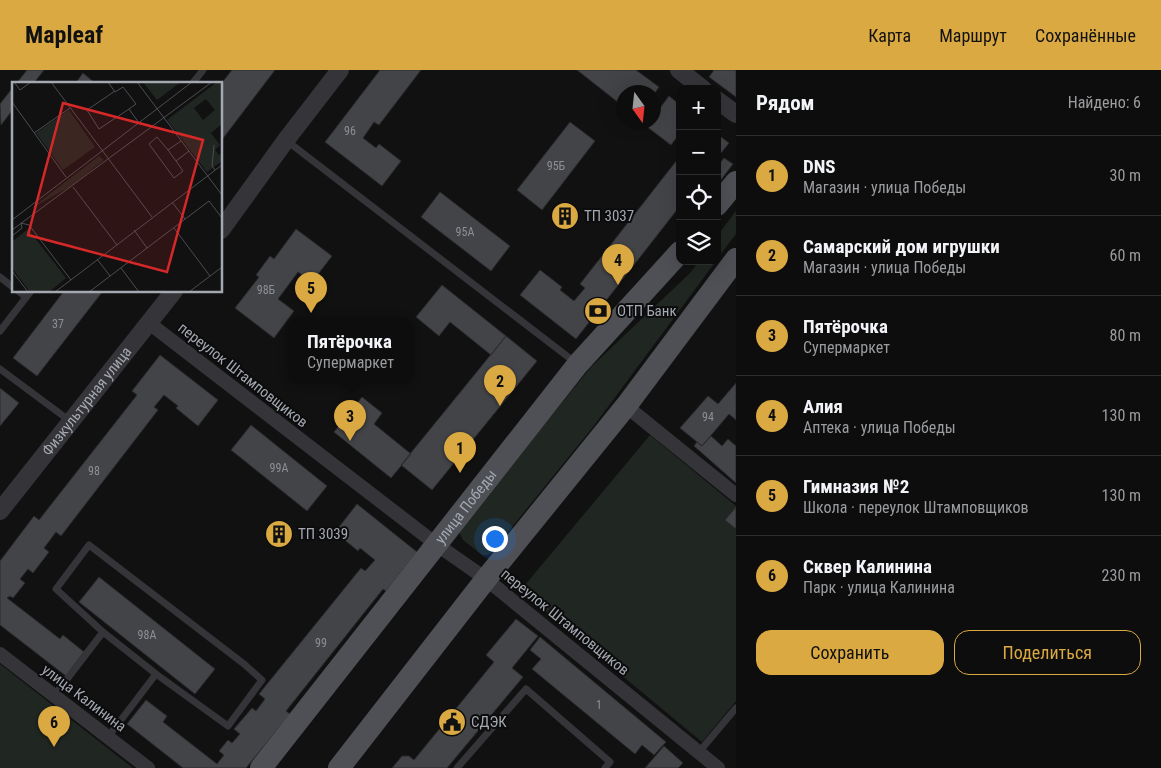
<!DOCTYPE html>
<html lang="ru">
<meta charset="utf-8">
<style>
body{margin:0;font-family:"Roboto Condensed",sans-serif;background:#1b1b1c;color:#f1f3f6}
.controls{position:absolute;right:15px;top:15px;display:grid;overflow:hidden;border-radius:10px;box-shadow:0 5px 20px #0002}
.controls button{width:45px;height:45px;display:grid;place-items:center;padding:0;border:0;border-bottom:1px solid #2d2d2e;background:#0d0d0e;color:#f1f3f6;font:25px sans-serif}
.compass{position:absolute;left:616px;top:15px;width:45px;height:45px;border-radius:50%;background:#0d0d0e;box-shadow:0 5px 20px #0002;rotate:165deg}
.you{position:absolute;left:494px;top:468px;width:18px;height:18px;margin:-12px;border:4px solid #fff;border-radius:50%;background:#1a73e8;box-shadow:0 0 0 8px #1a73e833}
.badge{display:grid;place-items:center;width:32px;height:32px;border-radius:50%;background:#dba941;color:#111;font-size:16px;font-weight:700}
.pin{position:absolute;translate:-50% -41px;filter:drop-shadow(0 1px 2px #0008)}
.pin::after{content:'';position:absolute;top:26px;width:18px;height:15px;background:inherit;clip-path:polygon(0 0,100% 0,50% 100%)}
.popup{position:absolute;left:288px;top:248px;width:125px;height:65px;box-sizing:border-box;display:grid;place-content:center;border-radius:10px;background:#0d0d0e;filter:drop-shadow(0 1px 4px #0005);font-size:16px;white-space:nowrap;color:#9a9c9e}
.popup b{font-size:19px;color:#f1f3f6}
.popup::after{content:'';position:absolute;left:50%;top:100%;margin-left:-10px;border:10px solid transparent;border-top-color:#0d0d0e}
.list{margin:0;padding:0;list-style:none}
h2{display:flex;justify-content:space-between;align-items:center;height:65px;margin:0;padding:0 20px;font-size:21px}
h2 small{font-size:16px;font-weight:400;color:#9a9c9e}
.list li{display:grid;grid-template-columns:32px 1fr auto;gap:15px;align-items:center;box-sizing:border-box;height:80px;padding:0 20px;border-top:1px solid #2d2d2e}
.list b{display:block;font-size:19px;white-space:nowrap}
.list p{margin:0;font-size:16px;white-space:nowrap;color:#9a9c9e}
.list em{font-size:16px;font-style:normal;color:#9a9c9e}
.actions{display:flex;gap:10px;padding:15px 20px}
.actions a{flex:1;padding:11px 0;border:1px solid #dba941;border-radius:15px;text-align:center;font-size:18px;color:#dba941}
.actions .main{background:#dba941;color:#111}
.icon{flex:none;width:28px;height:28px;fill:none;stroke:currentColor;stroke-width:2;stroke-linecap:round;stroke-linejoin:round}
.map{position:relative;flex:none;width:736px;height:698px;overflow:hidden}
header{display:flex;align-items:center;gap:30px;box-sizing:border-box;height:70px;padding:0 25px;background:#dba941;color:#111}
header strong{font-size:24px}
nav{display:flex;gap:28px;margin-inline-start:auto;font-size:18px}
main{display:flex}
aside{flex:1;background:#0d0d0e}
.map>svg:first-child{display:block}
</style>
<header>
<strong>Mapleaf</strong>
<nav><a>Карта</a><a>Маршрут</a><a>Сохранённые</a></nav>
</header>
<main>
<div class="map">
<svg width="736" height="698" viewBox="0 0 736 698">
<rect width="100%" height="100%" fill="#111112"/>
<path fill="#202621" d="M736 141V164L717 189V166Z
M699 191H716L593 357 491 483 487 485H482L463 470 459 462 460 458 591 297 690 203Z
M650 365 736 436V631L702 672 520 521Z
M0 594 133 698H0Z"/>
<path fill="#434447" stroke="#2b2b2e" d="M27 0H44L33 14H16Z
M232 0H275L221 71V14Z
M380 0H421L379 55 374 52 363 68 376 78 379 74 401 91 382 116 325 72Z
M577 0H636L659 17 654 24V22H624V37Z
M714 0H736V27L709 7Z
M83 3 96 14H75Z
M14 16V38L1 55 0 34Z
M669 26 680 35V70L677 67 671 75 646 56 648 52H654V46Z
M570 52 595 71 542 140 517 120Z
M717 64 729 73 717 88Z
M724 88 733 94 717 115V97Z
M677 90 680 93V136L576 269 520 225 540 200 562 217 560 220 574 231 585 218 580 214Z
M440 122 510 176 491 201 421 147Z
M564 135 575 145 565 156 554 146Z
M296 159 332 186 312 212 298 202 278 229 294 241 274 268 235 238 259 207 256 205 270 186 274 189Z
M442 215 506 266 491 285 450 252 439 266 416 247Z
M64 221H103L37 306 13 288Z
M506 266 537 291 432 420 401 395Z
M160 285 218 330 198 356 176 338 178 336 164 325 154 337 158 340 61 466 56 462 44 478 49 482 33 503 28 499 20 509 25 513 13 528 10 526 7 528 60 569 63 565 84 582 66 606 0 555V491L34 446 39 450 137 325 132 321Z
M736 313V350L729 344 702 376 680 358 708 326 718 334Z
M0 318 19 333 0 356Z
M362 327 382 343 374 354 411 384 391 408 334 362Z
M251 355 327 416 307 441 231 380Z
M711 366 722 376 728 369 736 376V413L694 376 697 372 702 376Z
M357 434 417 482 386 521 383 519 286 641 290 644 246 698H183L127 654 146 630 167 646 163 652 217 694 224 685 219 681 228 670 232 673 240 664 234 659 252 638 256 641 265 629 259 624 361 498 365 501 375 490 360 478 358 481 335 462Z
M736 437V459L725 450Z
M279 453 290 463 279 475 268 466Z
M99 507 215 599 195 624 79 532Z
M516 549 538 566 512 598 523 607 447 698H392L402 686H409L414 690 494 592 486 585Z
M540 567 666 672 654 685 642 675 635 684 532 599 541 589 530 580Z
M664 676 683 693 678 698H645Z"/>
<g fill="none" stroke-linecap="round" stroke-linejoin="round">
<path stroke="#353539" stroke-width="7" d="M192 14 203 0
M287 71 576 293
M0 207 14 218
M18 221 26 227
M0 261 31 221
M0 299 70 351
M103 562 56 519 89 475 244 594 262 610 228 656 156 604
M54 626 103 562 156 604 108 667
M699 682 736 638
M457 698 526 619 610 692 605 698"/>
<path stroke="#353539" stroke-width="14" d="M149 253 436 474 486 509 718 698
M626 336 736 425
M0 584 148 698"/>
<g stroke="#353539" stroke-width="18">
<path d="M679 0 703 19"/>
<path d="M717 30 736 44"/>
<path d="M221 160 286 70 340 0"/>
<path id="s1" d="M0 441 174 221"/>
</g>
<g stroke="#4f5055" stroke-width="22">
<path d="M717 135 736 112"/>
<path id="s2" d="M261 698 578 294 680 182"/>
<path d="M339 698 486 509 626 336 736 189"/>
</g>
</g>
<defs>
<g id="building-disc" transform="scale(1.4375)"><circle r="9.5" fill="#dba941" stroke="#0c0c0d"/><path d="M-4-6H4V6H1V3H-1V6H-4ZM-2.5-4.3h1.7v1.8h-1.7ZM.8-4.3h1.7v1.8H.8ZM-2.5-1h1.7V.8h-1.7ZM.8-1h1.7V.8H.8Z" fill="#111"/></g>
<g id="bank-disc" transform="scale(1.4375)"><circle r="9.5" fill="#dba941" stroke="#0c0c0d"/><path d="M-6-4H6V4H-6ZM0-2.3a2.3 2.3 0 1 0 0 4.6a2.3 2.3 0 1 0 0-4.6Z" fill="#111"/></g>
<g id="civic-disc" transform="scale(1.4375)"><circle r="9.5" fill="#dba941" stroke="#0c0c0d"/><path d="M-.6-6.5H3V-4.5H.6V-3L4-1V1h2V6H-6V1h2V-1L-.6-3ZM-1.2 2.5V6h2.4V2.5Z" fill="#111"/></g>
</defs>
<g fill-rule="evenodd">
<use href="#building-disc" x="565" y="146"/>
<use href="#bank-disc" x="598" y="241"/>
<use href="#building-disc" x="279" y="464"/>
<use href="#civic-disc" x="452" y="652"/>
</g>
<g text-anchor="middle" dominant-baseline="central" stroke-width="4" stroke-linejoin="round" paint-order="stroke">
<g font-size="12" fill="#8c8f96">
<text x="350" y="61">96</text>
<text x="556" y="96">95Б</text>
<text x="465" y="162">95А</text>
<text x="266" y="220">98Б</text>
<text x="58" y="254">37</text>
<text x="708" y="347">94</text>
<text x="279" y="398">99А</text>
<text x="94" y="401">98</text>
<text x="147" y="565">98А</text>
<text x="321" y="573">99</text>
<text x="599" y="635">1</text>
</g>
<g font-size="15" fill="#a4a8b1" stroke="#0c0c0d" text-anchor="start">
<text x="584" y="146">ТП 3037</text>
<text x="617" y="241">ОТП Банк</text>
<text x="298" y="464">ТП 3039</text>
<text x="471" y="652">СДЭК</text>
</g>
<g font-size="15" fill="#a4a8b1" stroke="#0c0c0d">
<text transform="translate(243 305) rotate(38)">переулок Штамповщиков</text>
<text stroke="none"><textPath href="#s1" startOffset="140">Физкультурная улица</textPath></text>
<text stroke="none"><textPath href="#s2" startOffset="332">улица Победы</textPath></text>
<text transform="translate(565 552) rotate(39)">переулок Штамповщиков</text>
<text transform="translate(84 628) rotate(37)">улица Калинина</text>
</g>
</g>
<g transform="translate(12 12)">
<rect width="210" height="210" fill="#111112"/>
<path d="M131 0H169L145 18ZM205 0H210V42L199 51 208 63 203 68 207 73 210 71V79L195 90 155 38ZM194 17 203 28 191 38 182 26ZM57 28 83 65 51 88 24 51ZM87 74 92 78 59 104 17 128ZM16 147 54 196 37 210H18L0 186V160Z" fill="#202621" fill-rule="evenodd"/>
<path fill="none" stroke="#4c4d52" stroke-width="1" d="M2 0 8 8 19 0M39 0 140 135M96 0 103 10 111 5 118 14 124 22 117 27 127 41M125 0 210 113M103 9 75 28 87 47 117 27M0 20 54 95M22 51 58 26M169 59 156 68 164 79 177 69M202 63 200 84 203 88M156 68 145 55 137 62 162 96 171 89 164 79M61 105 105 163M160 120 173 137M0 138 180 0M162 146 198 194M0 148 200 0M122 148 135 166M0 154 10 146 9 141 17 143 59 198M85 177 98 194M109 186 127 210M0 189 16 210M43 210 210 83M77 210 197 119 210 136M177 210 210 185"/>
<path fill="#d62828" fill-opacity="0.15" stroke="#d62828" stroke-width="2.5" d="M51 21 191 58 155 190 16 153Z"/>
<rect width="210" height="210" fill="none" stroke="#a4a8b1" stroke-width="2.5"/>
</g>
</svg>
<div class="controls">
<button>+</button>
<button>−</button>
<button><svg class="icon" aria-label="locate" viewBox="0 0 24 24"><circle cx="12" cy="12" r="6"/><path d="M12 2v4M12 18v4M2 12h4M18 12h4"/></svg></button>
<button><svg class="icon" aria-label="layers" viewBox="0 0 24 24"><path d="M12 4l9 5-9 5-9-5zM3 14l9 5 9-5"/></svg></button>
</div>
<svg class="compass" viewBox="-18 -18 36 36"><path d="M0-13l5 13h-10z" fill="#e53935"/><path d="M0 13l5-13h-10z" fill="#9a9c9e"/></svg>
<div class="you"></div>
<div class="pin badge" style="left:460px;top:403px">1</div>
<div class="pin badge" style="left:500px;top:336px">2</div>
<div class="pin badge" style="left:350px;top:371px">3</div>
<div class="popup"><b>Пятёрочка</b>Супермаркет</div>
<div class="pin badge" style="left:618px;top:215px">4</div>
<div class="pin badge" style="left:311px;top:243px">5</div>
<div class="pin badge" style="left:54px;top:677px">6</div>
</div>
<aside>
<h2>Рядом<small>Найдено: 6</small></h2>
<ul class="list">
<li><span class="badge">1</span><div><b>DNS</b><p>Магазин · улица Победы</p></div><em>30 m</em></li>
<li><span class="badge">2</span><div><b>Самарский дом игрушки</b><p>Магазин · улица Победы</p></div><em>60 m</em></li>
<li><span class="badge">3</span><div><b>Пятёрочка</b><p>Супермаркет</p></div><em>80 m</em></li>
<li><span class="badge">4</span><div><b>Алия</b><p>Аптека · улица Победы</p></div><em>130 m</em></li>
<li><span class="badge">5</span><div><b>Гимназия №2</b><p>Школа · переулок Штамповщиков</p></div><em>130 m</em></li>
<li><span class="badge">6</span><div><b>Сквер Калинина</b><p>Парк · улица Калинина</p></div><em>230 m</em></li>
</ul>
<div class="actions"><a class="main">Сохранить</a><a>Поделиться</a></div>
</aside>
</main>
